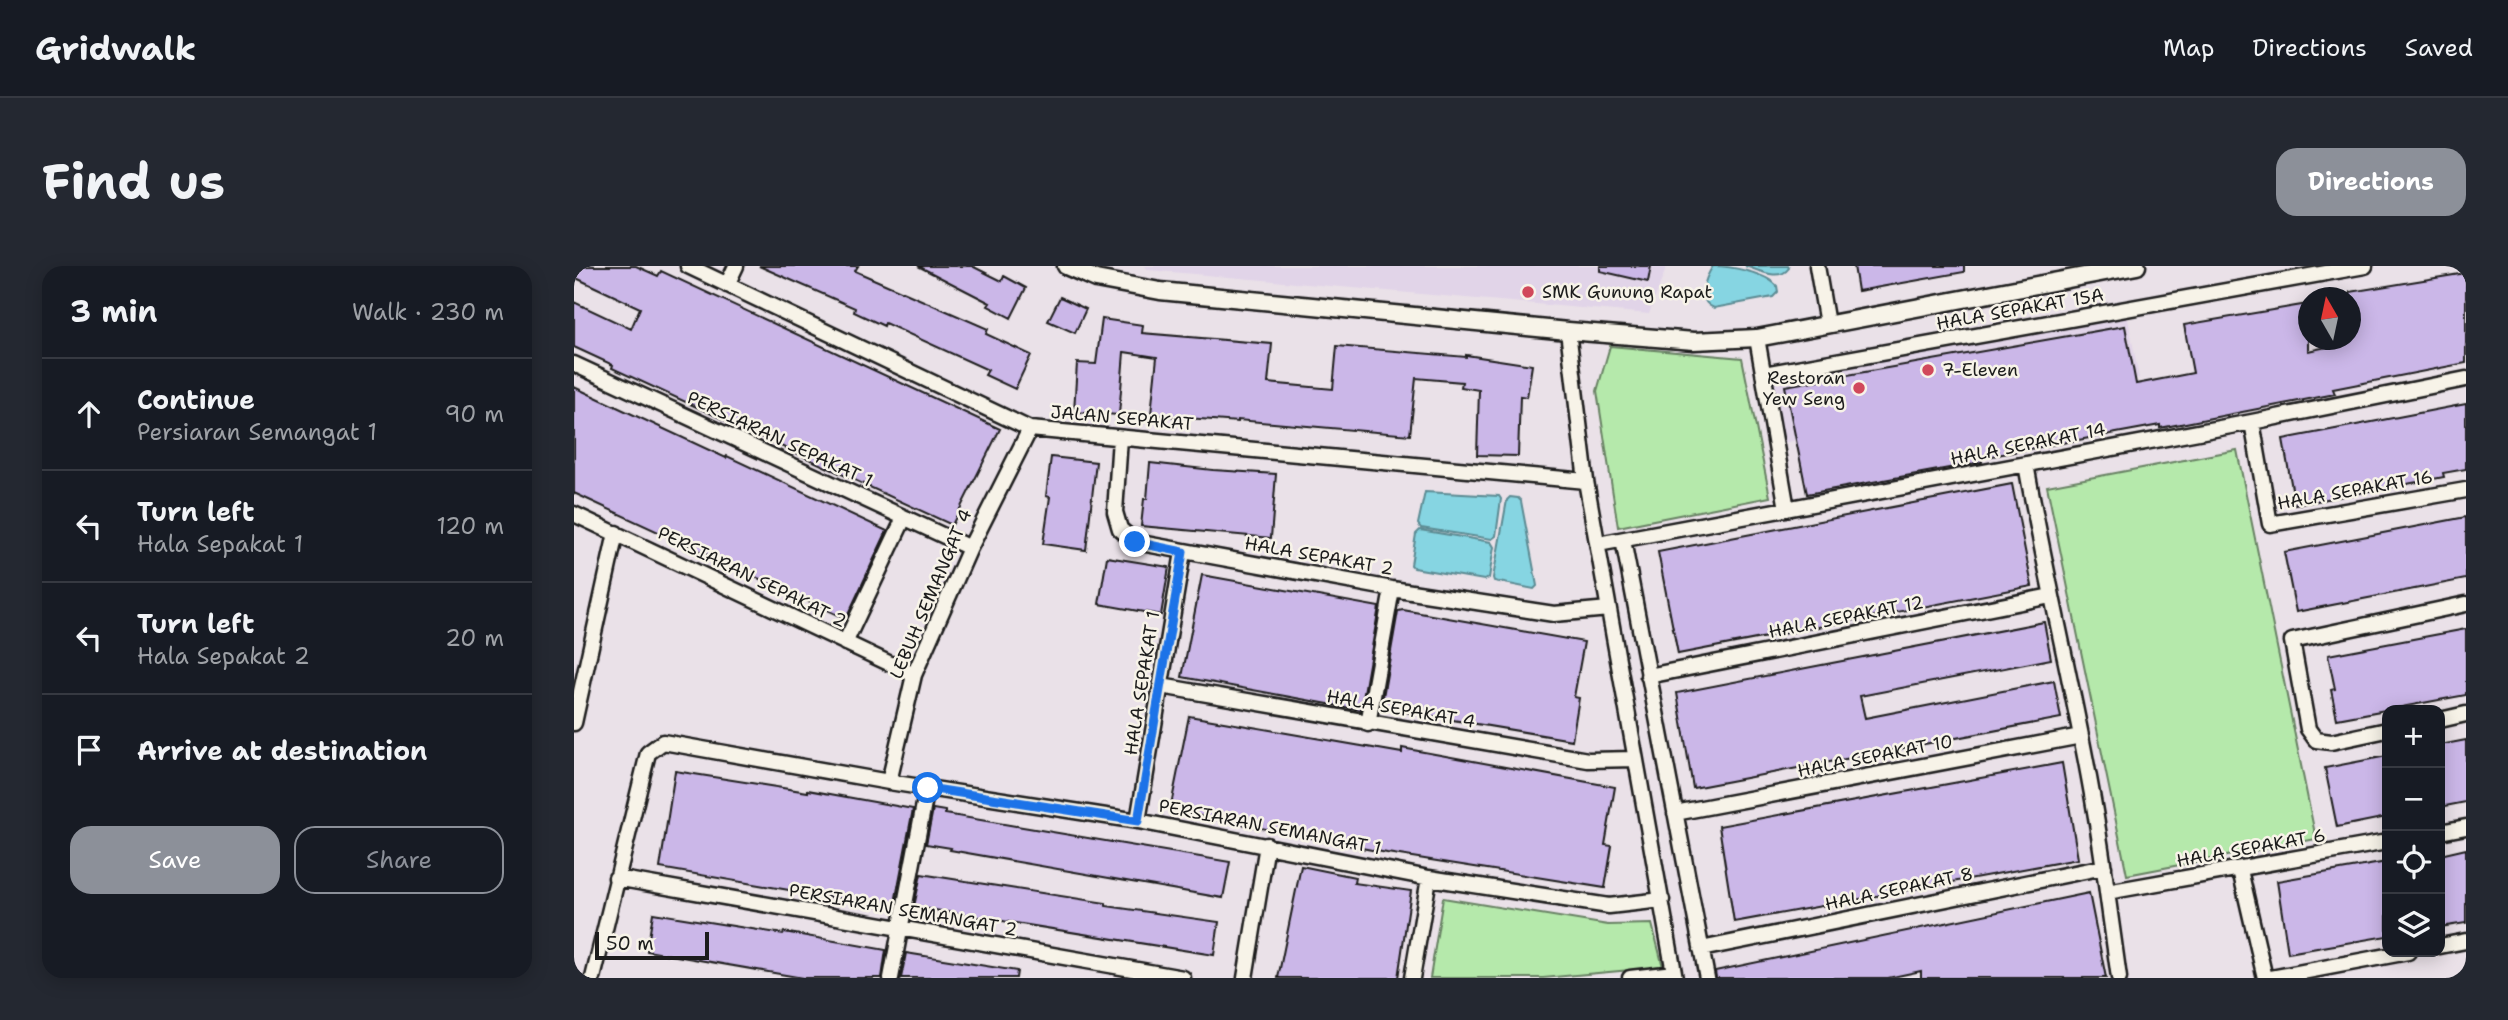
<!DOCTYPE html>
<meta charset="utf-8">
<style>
body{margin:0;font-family:"Shantell Sans",sans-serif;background:#242831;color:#f1f3f6}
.controls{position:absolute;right:21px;bottom:21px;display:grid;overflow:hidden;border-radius:14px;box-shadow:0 4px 18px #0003}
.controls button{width:63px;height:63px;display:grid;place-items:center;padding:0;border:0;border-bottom:2px solid #363941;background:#171b24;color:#f1f3f6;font:35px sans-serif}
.compass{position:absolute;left:1724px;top:21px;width:63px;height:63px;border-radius:50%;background:#171b24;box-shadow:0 4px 18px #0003;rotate:351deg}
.scale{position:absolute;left:21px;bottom:18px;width:114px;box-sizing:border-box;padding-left:7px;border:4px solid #1c1c1c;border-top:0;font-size:19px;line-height:24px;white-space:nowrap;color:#1c1c1c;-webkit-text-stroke:5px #f7f3e8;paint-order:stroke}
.stop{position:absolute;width:21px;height:21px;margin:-16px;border:5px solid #1a73e8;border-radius:50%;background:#fff}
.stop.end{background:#1a73e8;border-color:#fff;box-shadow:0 2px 7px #0008}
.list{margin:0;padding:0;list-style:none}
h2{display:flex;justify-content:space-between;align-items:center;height:91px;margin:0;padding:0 28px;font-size:30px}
h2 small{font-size:23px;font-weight:400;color:#9ea1a6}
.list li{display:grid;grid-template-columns:46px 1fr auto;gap:21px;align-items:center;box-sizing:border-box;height:112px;padding:0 28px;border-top:2px solid #363941}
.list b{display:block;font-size:26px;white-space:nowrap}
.list p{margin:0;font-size:23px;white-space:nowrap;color:#9ea1a6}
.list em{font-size:23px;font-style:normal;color:#9ea1a6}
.actions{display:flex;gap:14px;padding:21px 28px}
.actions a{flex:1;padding:16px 0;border:2px solid #8c9099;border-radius:21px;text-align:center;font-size:24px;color:#8c9099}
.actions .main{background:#8c9099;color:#fff}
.icon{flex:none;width:38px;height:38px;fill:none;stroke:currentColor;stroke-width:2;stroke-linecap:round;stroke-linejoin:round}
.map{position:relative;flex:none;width:1892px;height:712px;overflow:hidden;border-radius:21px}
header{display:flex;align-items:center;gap:42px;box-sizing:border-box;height:98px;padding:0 35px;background:#171b24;border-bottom:2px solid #363941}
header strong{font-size:33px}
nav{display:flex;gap:38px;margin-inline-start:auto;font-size:24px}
.intro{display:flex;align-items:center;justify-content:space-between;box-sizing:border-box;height:168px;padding:0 42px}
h1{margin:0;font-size:49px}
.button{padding:18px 32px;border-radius:21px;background:#8c9099;color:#fff;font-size:24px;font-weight:700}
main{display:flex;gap:42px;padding:0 42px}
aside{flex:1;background:#171b24;border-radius:21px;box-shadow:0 4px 18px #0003}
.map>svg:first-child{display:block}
</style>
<header>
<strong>Gridwalk</strong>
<nav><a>Map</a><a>Directions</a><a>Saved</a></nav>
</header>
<div class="intro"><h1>Find us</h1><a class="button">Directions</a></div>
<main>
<aside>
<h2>3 min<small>Walk · 230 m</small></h2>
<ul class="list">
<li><svg class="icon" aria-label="ahead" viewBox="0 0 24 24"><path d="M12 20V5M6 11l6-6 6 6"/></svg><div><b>Continue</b><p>Persiaran Semangat 1</p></div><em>90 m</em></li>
<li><svg class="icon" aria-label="left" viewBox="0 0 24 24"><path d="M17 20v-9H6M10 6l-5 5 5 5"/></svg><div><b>Turn left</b><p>Hala Sepakat 1</p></div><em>120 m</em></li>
<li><svg class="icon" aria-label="left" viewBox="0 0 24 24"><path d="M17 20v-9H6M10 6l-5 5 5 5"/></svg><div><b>Turn left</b><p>Hala Sepakat 2</p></div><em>20 m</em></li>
<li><svg class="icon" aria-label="arrive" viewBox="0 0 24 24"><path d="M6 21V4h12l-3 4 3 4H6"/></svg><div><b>Arrive at destination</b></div></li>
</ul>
<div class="actions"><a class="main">Save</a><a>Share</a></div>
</aside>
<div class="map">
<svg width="1892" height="712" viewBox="0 0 1892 712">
<rect width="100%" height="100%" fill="#eae1e8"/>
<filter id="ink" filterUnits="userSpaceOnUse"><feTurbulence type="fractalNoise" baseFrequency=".0143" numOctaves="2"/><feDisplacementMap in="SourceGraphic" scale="14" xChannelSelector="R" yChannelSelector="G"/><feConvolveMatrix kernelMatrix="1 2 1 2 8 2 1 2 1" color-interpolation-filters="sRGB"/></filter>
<g filter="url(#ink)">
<path fill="#e1d4e8" d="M571 0H1093L1075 48 574 4Z
M1552 42 1565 112 1203 178 1190 107Z"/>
<path fill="#b5e9ab" stroke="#688264" stroke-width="2" d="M1036 80 1168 92 1196 231 1044 261 1023 125Z
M1663 184 1742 573 1553 609 1473 220Z
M869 632 1034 659 1078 658 1089 701 969 712H856Z"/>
<path fill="#86d5e2" stroke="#5c8b93" stroke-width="2" d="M1139 0C1156 0 1192 7 1203 20L1204 26 1199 31 1140 42C1122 35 1131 12 1139 0Z
M1171 0H1214L1215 2C1205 16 1185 4 1171 0Z
M851 226 925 230 927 233 922 270 918 273 847 262 844 258Z
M936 231 944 232 947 235 963 320 960 323 920 315 919 312 933 234Z
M846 264 917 276 920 281 915 312 910 314 840 302 837 299 842 268Z"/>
<path fill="#cbb7e8" stroke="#1c1c1c" stroke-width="2" d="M0 0H62L84 10 87 5 426 163 378 259 38 102 39 99 0 81V36L57 63 66 42 0 11Z
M185 0H284L281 5 414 63 412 68 457 89 441 123 411 109 414 104 311 57 310 60 280 46 281 42Z
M344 0H398L428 15 430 10 452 22 437 52 414 40 416 37Z
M1026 0H1077L1074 16 1026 5Z
M1280 0H1390V6L1284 25Z
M1892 7V97L1759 123 1761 128 1586 162V159L1407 192 1408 196 1233 228 1211 120 1551 60 1562 118 1619 107 1610 59 1734 38V85L1776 76V26Z
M486 31 512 43 501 67 474 55Z
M528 53 569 59 568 67 698 78 694 117 759 123 763 80 892 91V89L958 99 953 131 946 130 944 190 903 189 905 124 887 121 888 116 842 112 836 169 664 154V156L613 152 577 148 583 91 550 86 545 149 500 146 503 97 522 98Z
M0 121 152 192 153 190 313 265 272 353 0 227Z
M1892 138V203L1869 207 1870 211 1721 239 1709 173Z
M477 191 522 196 512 284 469 278 476 231 472 230Z
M576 197 639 204 702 208 697 272 567 260 570 233H573Z
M1438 218 1458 320 1104 388 1084 286Z
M1892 251V313L1722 346 1710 286Z
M533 291 595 301 587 349 525 338Z
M628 309 805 341 787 444 608 411Z
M829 344 1010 376 1000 431 1005 432 998 474 807 442 824 345Z
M1470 356 1477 393 1286 430 1291 452 1480 415 1487 452 1119 522 1103 427Z
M1892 363V429L1763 453 1757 424 1761 423 1754 389Z
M615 450 828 487V482L1041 521 1031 579 1038 580 1031 622 813 587 596 544Z
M1892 474V536L1866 541V479Z
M1813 490V551L1763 561 1751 502Z
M1488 497 1504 593 1160 656 1145 560Z
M101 505 234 526V524L339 543 320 642 86 602Z
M359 543 371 545V548L656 596 649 632 376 584 377 582 352 578Z
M1892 583V657L1866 661V589Z
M1813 596V670L1714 687 1703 615Z
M727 600 781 611 780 617 837 625 824 712H704Z
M347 608 532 637V640L645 656 640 689 354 643V648L339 645Z
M1515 627 1532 712H1347V705L1314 712H1142L1141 705Z
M79 647 209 668 210 666 312 684 308 712H229L73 685Z
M332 687 443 705 442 712H327Z"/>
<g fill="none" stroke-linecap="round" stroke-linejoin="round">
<g stroke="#1c1c1c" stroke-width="19">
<path id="minor" d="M114 0 456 163 1012 215
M1243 0 1253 58
M153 19 162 0
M994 65 1012 215 1101 712
M1183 72 1213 243
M0 98 396 282
M1190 108 1791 0
M1678 156 1696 258 1892 224
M546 172 541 246 546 263 561 276 818 323 980 348 1035 343
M1452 198C1477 341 1515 482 1533 626L1813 576
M0 248 340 409
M1049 274 1133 712
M1024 278 1678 156 1892 113
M271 377 330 252
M1074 410 1477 330
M587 420 1014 494 1061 493
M1866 454 1892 448
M0 457 42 267
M794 458 818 323
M1813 464 1757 476 1742 474 1734 463 1718 375 1892 338
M315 516 340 409 396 282 456 163
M1101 547 1507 470
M564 555 609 286
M1866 566 1892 561
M1666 604 1691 712
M42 612 609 712
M1533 626 1545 712
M1866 680 1892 675
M1127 683 1530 601
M19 712 74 487 89 476 315 516 564 555 855 612 1035 640 1088 634
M317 712 353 522
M671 712 693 579
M838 712 855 612
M1056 712 1100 707
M1697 712 1834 686"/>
</g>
<g stroke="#1c1c1c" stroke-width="21">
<path id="tertiary" d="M492 0 522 13 586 25 994 65 1120 75 1183 72 1563 0"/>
</g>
<use href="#minor" stroke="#f7f3e8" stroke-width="14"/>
<use href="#tertiary" stroke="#f7f3e8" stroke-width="16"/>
</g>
</g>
<g fill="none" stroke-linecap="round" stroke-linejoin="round" filter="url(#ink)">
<path stroke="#1a73e8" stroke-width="9" d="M354 522 564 555 609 286 561 276"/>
</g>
<g fill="#d1495b" stroke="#f7f3e8" stroke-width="2.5">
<circle cx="954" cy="26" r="7"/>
<circle cx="1354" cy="104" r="7"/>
<circle cx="1285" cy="122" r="7"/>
</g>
<g text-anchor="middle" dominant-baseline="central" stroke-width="5" stroke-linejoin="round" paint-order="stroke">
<g font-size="18" fill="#1c1c1c" stroke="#f7f3e8" text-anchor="start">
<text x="968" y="26">SMK Gunung Rapat</text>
<text x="1368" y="104">7-Eleven</text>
<text x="1271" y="112" text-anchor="end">Restoran<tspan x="1271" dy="21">Yew Seng</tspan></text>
</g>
<g font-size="18" fill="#1c1c1c" stroke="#f7f3e8">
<text transform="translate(1446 43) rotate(-10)">HALA SEPAKAT 15A</text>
<text transform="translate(548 152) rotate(5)">JALAN SEPAKAT</text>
<text transform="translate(206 173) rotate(25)">PERSIARAN SEPAKAT 1</text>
<text transform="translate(1454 178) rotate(-11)">HALA SEPAKAT 14</text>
<text transform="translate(1781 224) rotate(-10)">HALA SEPAKAT 16</text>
<text transform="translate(745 290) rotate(10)">HALA SEPAKAT 2</text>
<text transform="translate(178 311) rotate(26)">PERSIARAN SEPAKAT 2</text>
<text transform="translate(357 328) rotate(-67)">LEBUH SEMANGAT 4</text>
<text transform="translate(1272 351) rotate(-11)">HALA SEPAKAT 12</text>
<text transform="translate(568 417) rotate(-81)">HALA SEPAKAT 1</text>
<text transform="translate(827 443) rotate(10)">HALA SEPAKAT 4</text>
<text transform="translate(1301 490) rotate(-11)">HALA SEPAKAT 10</text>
<text transform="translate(696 561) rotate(11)">PERSIARAN SEMANGAT 1</text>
<text transform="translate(1677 582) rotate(-10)">HALA SEPAKAT 6</text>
<text transform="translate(1325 623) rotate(-12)">HALA SEPAKAT 8</text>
<text transform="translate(329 644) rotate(10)">PERSIARAN SEMANGAT 2</text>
</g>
</g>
</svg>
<div class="controls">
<button>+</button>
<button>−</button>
<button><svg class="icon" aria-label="locate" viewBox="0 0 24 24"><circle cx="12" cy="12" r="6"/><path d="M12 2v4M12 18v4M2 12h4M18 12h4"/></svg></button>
<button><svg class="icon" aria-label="layers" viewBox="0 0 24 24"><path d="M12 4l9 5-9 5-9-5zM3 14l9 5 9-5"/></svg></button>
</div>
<svg class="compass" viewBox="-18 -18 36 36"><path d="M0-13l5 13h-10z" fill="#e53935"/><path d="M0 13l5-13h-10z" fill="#9ea1a6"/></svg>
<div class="scale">50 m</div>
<div class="stop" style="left:354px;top:522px"></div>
<div class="stop end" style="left:561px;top:276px"></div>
</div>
</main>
